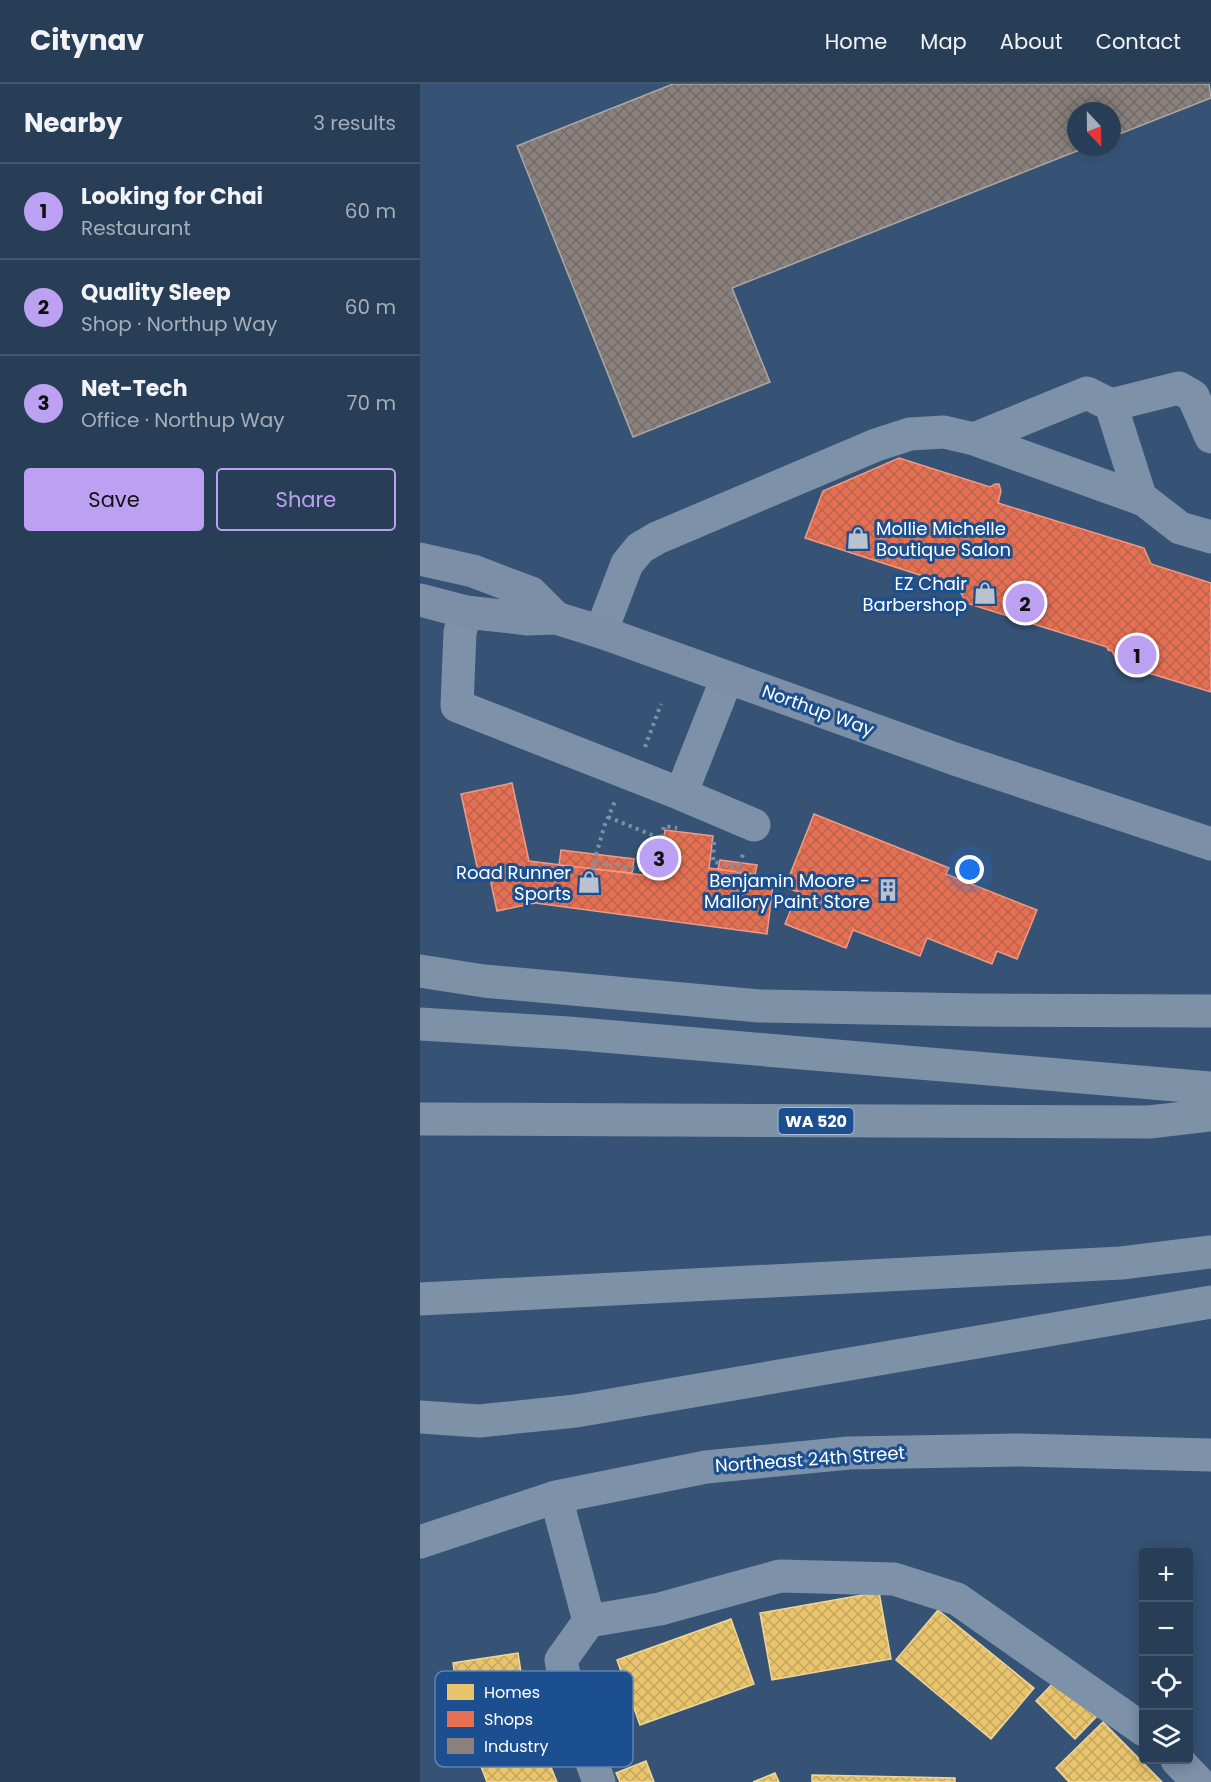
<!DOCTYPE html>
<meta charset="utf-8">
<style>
body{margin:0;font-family:Poppins,sans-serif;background:#344961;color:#f1f3f6}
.controls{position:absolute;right:18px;bottom:18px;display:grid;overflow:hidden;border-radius:6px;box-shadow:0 3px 15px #0003}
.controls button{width:54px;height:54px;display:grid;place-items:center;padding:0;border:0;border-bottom:2px solid #44576d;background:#283e57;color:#f1f3f6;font:30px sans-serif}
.compass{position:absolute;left:647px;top:18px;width:54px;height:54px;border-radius:50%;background:#283e57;box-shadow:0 3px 15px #0003;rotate:158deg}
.you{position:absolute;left:550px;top:786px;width:21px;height:21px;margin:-15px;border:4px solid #fff;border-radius:50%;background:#1a73e8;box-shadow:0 0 0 9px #1a73e833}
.badge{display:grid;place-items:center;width:39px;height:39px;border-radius:50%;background:#bca0f2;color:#111;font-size:20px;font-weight:700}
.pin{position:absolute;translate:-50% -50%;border:3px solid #fff;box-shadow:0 2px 6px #0006}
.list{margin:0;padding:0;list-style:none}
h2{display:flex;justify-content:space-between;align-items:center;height:78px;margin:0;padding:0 24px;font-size:26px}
h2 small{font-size:20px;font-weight:400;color:#a5aeba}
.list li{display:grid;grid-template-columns:39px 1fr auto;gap:18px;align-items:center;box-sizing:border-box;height:96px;padding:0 24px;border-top:2px solid #44576d}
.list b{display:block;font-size:22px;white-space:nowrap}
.list p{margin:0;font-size:20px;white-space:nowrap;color:#a5aeba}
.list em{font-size:20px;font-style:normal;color:#a5aeba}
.actions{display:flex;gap:12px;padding:18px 24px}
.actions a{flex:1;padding:14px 0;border:2px solid #bca0f2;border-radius:6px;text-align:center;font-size:21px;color:#bca0f2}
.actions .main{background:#bca0f2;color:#111}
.icon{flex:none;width:33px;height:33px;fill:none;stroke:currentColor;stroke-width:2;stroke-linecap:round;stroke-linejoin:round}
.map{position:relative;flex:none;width:791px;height:1698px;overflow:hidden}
header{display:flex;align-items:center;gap:36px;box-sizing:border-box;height:84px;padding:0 30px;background:#283e57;border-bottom:2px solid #44576d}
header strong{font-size:28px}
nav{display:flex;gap:33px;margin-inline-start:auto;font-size:21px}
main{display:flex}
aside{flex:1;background:#283e57}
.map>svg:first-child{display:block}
</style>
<header>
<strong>Citynav</strong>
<nav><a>Home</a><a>Map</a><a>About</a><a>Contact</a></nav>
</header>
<main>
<aside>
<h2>Nearby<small>3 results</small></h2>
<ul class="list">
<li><span class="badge">1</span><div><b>Looking for Chai</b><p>Restaurant</p></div><em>60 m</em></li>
<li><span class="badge">2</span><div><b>Quality Sleep</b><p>Shop · Northup Way</p></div><em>60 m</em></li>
<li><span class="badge">3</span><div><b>Net-Tech</b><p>Office · Northup Way</p></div><em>70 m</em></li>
</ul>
<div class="actions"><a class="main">Save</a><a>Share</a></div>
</aside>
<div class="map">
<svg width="791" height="1698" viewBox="0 0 791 1698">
<defs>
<pattern id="homes-cross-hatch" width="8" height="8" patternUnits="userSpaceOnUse" patternTransform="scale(1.5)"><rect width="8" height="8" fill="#e9c46a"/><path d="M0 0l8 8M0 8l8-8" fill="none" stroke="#c2a662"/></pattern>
<pattern id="shops-cross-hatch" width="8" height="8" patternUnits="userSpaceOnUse" patternTransform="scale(1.5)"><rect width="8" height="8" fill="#e76f51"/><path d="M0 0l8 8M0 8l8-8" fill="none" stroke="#b86450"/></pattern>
<pattern id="industry-cross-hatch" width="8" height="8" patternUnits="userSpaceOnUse" patternTransform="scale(1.5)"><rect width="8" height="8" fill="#8a817c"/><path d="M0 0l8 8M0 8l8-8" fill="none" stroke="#716c69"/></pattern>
</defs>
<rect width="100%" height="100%" fill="#365274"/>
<path fill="url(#homes-cross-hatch)" stroke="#f0d697" stroke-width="1.5" d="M459 1508 471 1575 352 1596 340 1529Z
M518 1526 614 1604 571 1655 476 1576Z
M311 1535 334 1600 220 1641 197 1576Z
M98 1569 108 1633 42 1643 33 1579Z
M637 1595 677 1632 655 1655 616 1617Z
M683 1638 742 1698H649L636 1684Z
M118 1651 137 1698H67L58 1675Z
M226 1677 234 1698H200L196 1689Z
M355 1689 359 1698H333Z
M392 1691 535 1694V1698H392Z"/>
<path fill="url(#shops-cross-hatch)" stroke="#ee9a85" stroke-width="1.5" d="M479 374 570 403 575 400H579L581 407 578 419 724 464 731 480 791 499V608L699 580 692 567 688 566 687 563 546 519 539 505 534 502 385 454 403 407Z
M92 699 109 777 239 793 245 746 293 752 289 784 354 793 347 850 115 819 77 827 68 785 58 787 41 710Z
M394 730 529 784 526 790 617 826 597 875 577 867 572 880 507 854 500 872 433 846 426 864 365 840 378 808 365 803Z
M141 766 214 775 212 789 139 781Z
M300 776 337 781 335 791 298 785Z"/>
<path fill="url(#industry-cross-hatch)" stroke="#ada7a3" stroke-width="1.5" d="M253 0H789L791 14 692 53V27H656V63H667L312 204 350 298 213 353 97 62Z"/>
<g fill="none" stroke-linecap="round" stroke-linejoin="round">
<path stroke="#7d92a8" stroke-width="4" stroke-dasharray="3 4.5" stroke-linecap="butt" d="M225 663 241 620
M188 733 242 755
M294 758 293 778 319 782
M174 778 184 743 196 715
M173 785 174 778 236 788 244 742 257 744
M318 788 323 770"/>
<path stroke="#7d92a8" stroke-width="33" d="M691 321 721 415
M554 355 667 309 691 321 759 304 773 312 791 353
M46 528 40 548 37 622 261 710 307 594
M181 548 207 480 220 464 237 454 456 361 490 350 524 348 554 355 724 416 760 444 791 453
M261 710 334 741
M136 1413 169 1537
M0 1458 136 1413 286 1383 429 1369 600 1366 791 1371
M757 1676 778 1698
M179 1698 149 1616 141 1576 169 1537 240 1525 360 1492 474 1495 537 1515 724 1646"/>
<path stroke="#7d8ea7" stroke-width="33" d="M0 475 53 487 111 509 136 534
M0 516 46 528 108 535 136 534 181 548 535 675 791 760"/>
<path stroke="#7e92a7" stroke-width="33" d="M0 887 64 897 339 922 557 926 791 927
M0 940 148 949 791 1004
M0 1035 729 1038 791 1031
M0 1215 701 1179 791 1168
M0 1333 59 1337 156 1327 791 1218"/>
</g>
<defs>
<g id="shop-bare" transform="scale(1.8)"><path d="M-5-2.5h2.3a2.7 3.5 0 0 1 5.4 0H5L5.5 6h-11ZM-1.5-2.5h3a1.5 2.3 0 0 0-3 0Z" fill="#b9c2ce" stroke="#1b4f8f" stroke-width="2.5" paint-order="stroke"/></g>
<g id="building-bare" transform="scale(1.8)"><path d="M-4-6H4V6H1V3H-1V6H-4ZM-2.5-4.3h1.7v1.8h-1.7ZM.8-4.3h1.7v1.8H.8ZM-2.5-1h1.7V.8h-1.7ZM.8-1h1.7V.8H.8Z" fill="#b9c2ce" stroke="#1b4f8f" stroke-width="2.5" paint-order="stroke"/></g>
</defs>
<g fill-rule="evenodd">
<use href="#shop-bare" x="438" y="454"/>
<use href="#shop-bare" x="565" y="509"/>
<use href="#shop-bare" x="169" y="798"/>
<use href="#building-bare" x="468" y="806"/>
</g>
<g text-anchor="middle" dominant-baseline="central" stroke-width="6" stroke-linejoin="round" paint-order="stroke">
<rect fill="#1b4f8f" stroke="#bbcadd" stroke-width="1.5" x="358.5" y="1024" width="75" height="26" rx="4.5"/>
<g font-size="16" font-weight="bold" fill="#fff">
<text x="396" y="1037">WA 520</text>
</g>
<g font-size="18" fill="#fff" stroke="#1b4f8f" text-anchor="end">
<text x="456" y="444" text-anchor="start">Mollie Michelle<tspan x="456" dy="21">Boutique Salon</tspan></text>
<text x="547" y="499">EZ Chair<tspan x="547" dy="21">Barbershop</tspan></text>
<text x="151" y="788">Road Runner<tspan x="151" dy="21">Sports</tspan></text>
<text x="450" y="796">Benjamin Moore -<tspan x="450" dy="21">Mallory Paint Store</tspan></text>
</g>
<g font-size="18" fill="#fff" stroke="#1b4f8f">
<text transform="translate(398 626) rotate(20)">Northup Way</text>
<text transform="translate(390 1375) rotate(-4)">Northeast 24th Street</text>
</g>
</g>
<rect x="15" y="1587" width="198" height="96" rx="9" fill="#1b4f8f" stroke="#5f84b1" stroke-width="1.5"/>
<rect x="27" y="1600" width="27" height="16" fill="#e9c46a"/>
<rect x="27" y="1627" width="27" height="16" fill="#e76f51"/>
<rect x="27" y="1654" width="27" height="16" fill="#8a817c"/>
<g font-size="16" fill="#fff">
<text x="64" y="1614">Homes</text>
<text x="64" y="1641">Shops</text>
<text x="64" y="1668">Industry</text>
</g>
</svg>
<div class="controls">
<button>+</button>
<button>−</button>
<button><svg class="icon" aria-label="locate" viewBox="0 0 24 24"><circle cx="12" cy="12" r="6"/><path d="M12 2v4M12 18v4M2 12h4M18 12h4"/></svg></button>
<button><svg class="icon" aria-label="layers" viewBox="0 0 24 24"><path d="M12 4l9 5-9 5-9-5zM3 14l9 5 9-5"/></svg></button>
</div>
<svg class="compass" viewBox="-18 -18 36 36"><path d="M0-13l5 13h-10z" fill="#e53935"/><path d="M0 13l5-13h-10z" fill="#a5aeba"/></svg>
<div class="you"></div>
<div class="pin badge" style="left:717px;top:571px">1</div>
<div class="pin badge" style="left:605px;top:519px">2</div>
<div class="pin badge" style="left:239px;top:774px">3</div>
</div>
</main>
